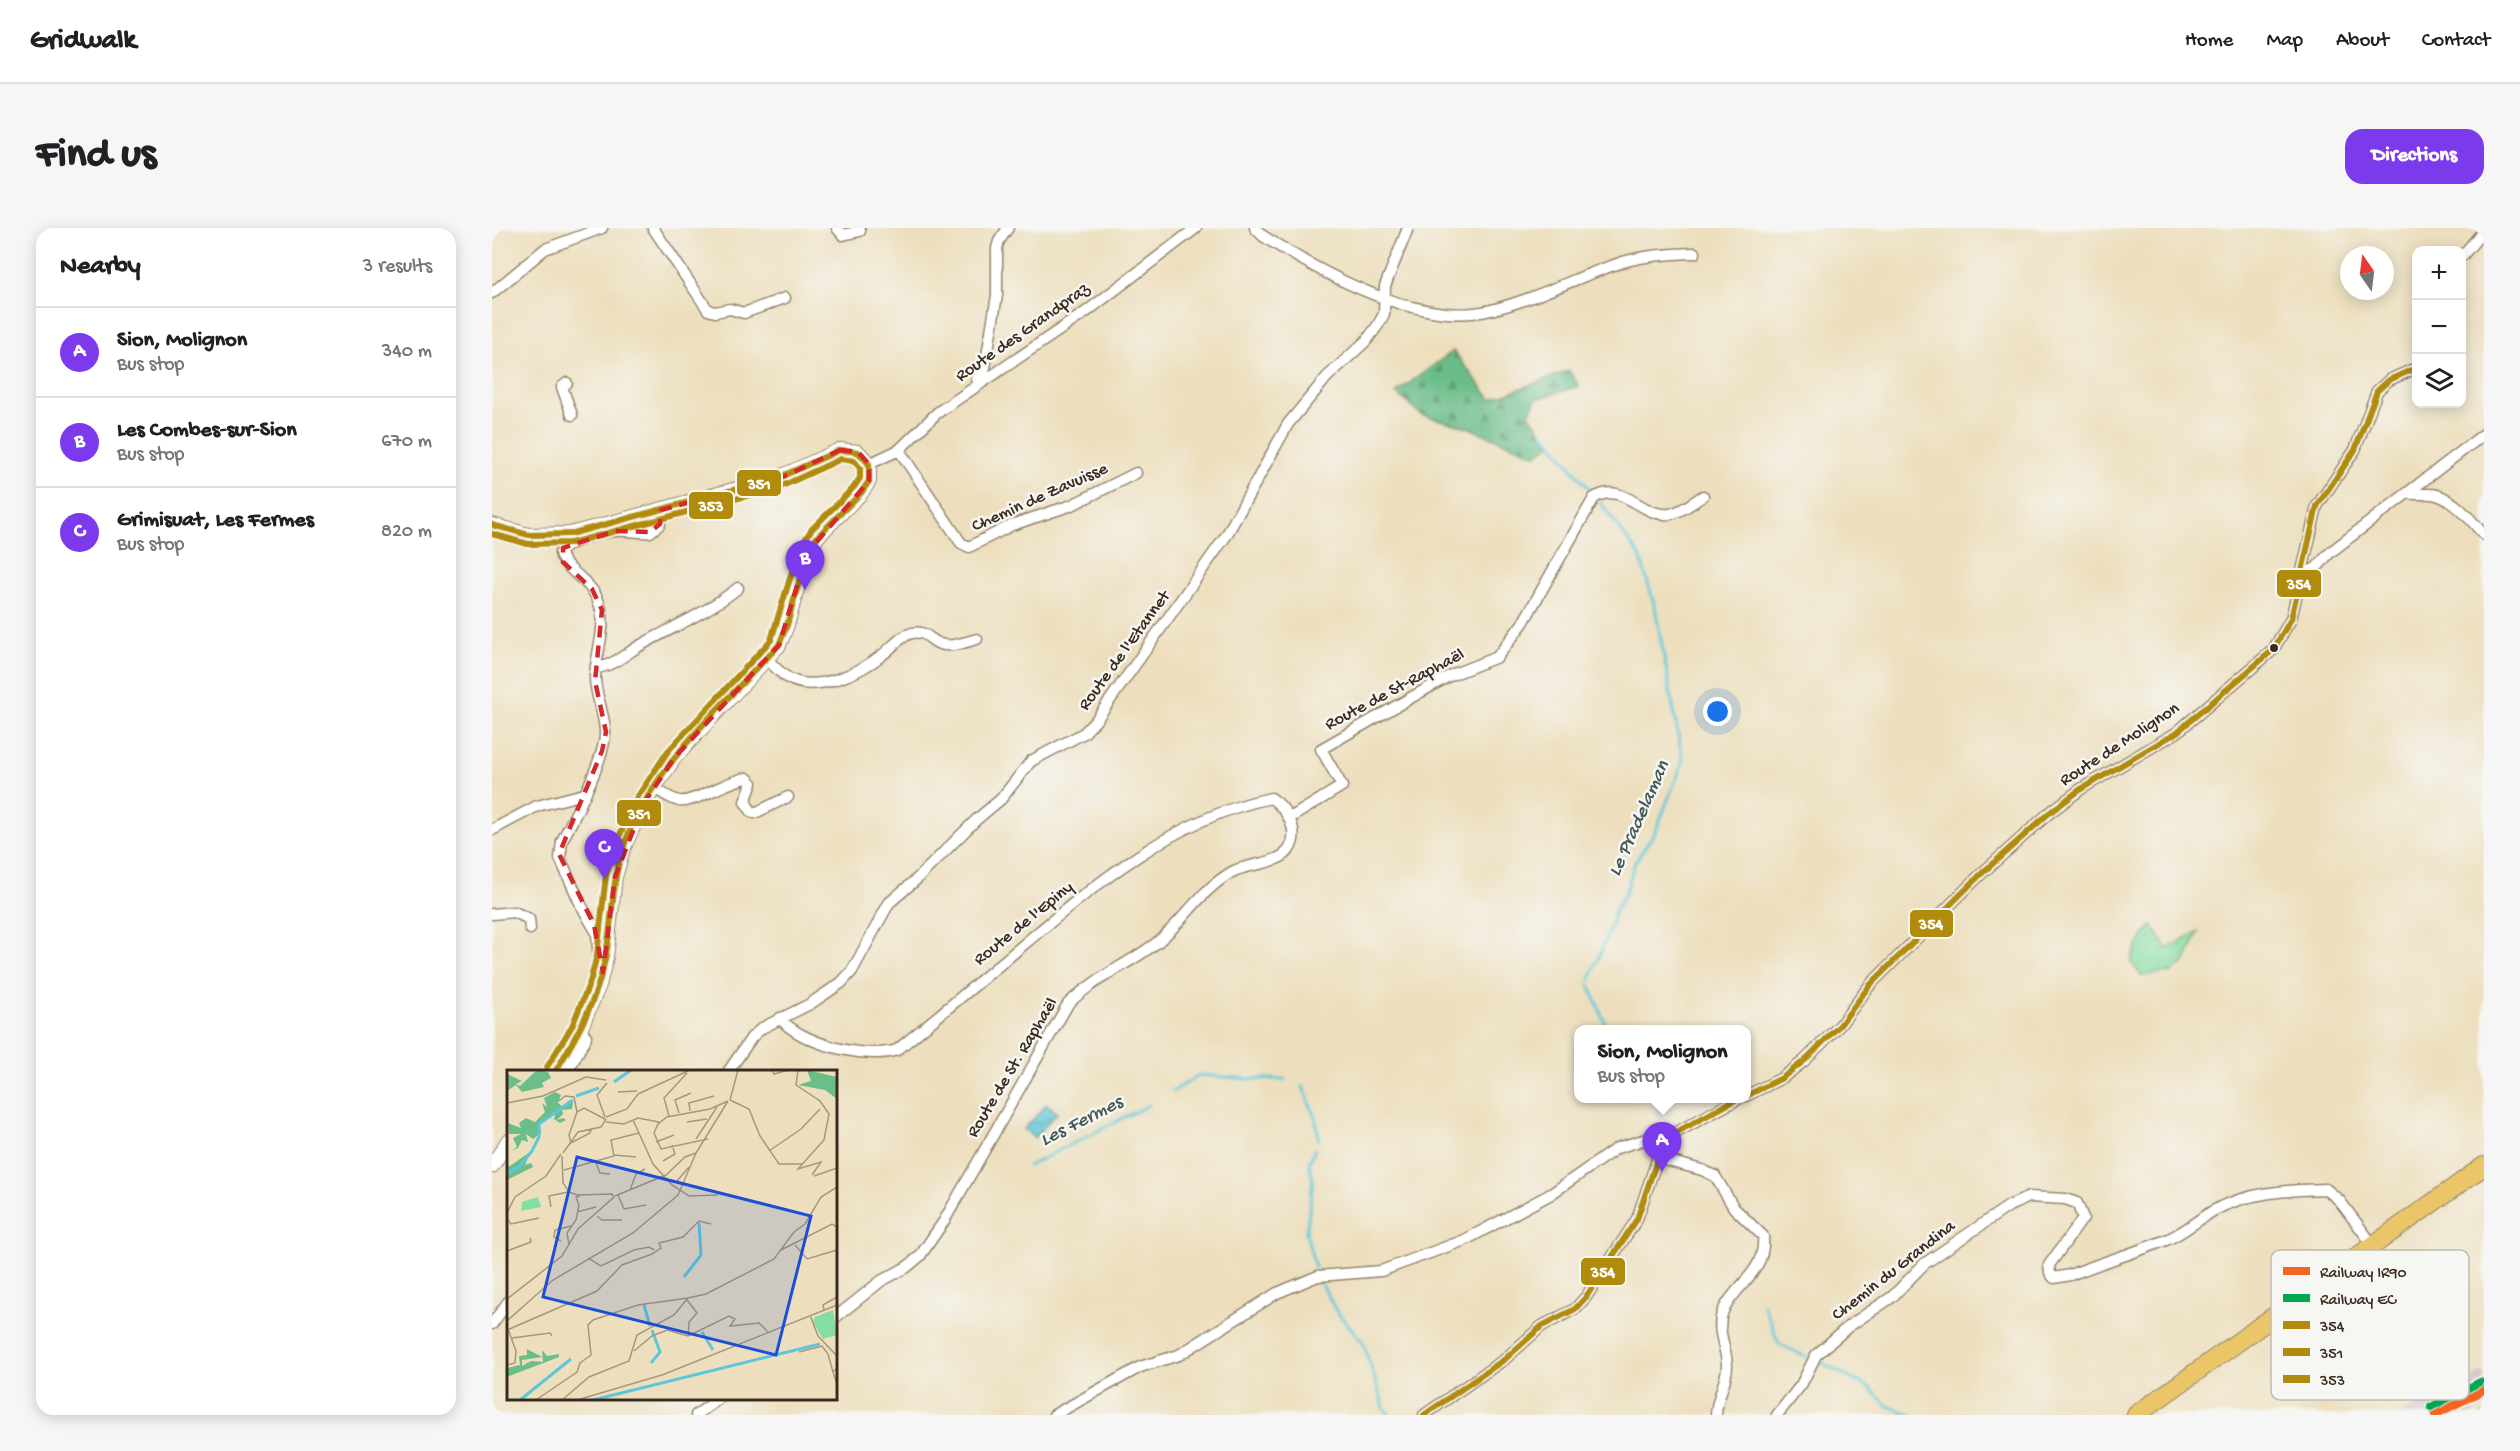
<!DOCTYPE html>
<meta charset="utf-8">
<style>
body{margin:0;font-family:"Gochi Hand",sans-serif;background:#f6f6f6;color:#202124}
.controls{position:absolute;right:18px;top:18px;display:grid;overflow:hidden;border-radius:12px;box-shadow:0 3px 15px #0003}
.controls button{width:54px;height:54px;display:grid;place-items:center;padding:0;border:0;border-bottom:2px solid #e0e0e0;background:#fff;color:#202124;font:30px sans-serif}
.compass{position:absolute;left:1848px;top:18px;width:54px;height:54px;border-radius:50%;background:#fff;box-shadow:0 3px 15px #0003;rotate:346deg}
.you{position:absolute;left:1226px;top:484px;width:21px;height:21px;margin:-15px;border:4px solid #fff;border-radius:50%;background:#1a73e8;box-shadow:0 0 0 9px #1a73e833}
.badge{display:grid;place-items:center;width:39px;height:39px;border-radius:50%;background:#7c3aed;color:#fff;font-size:20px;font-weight:700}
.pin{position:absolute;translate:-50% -50px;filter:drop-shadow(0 2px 3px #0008)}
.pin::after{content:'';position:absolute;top:32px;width:21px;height:18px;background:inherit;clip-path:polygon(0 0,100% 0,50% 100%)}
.popup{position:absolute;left:1082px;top:797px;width:177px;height:78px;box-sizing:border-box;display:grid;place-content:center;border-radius:12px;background:#fff;filter:drop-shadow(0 2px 4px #0005);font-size:20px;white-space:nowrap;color:#757577}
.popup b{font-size:22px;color:#202124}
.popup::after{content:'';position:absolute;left:50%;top:100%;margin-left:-12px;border:12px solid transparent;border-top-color:#fff}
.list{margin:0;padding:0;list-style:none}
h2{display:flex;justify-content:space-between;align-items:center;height:78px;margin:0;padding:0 24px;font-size:26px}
h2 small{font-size:20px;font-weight:400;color:#757577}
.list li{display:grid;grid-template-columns:39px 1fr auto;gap:18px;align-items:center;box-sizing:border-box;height:90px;padding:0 24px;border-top:2px solid #e0e0e0}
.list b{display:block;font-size:22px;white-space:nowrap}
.list p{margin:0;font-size:20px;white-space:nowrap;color:#757577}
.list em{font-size:20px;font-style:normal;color:#757577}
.icon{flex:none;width:33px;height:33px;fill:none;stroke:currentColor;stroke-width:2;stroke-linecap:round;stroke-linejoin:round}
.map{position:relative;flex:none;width:1992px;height:1187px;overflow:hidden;border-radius:18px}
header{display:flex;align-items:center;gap:36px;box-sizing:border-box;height:84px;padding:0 30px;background:#fff;border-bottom:2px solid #e0e0e0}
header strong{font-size:28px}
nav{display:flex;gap:33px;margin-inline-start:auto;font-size:21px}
.intro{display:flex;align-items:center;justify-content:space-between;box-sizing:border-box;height:144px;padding:0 36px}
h1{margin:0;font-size:42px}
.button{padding:15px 27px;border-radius:18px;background:#7c3aed;color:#fff;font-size:21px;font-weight:700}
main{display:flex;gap:36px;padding:0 36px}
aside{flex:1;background:#fff;border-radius:18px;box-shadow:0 3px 15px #0003}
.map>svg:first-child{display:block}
</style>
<header>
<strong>Gridwalk</strong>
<nav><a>Home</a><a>Map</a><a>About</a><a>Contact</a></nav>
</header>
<div class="intro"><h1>Find us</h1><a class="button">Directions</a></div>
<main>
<aside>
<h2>Nearby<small>3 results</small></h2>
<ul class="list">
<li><span class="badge">A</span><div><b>Sion, Molignon</b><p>Bus stop</p></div><em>340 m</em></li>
<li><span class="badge">B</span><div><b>Les Combes-sur-Sion</b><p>Bus stop</p></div><em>670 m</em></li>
<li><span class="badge">C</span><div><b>Grimisuat, Les Fermes</b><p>Bus stop</p></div><em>820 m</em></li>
</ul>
</aside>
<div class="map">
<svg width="1992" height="1187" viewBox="0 0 1992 1187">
<defs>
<pattern id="grass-dots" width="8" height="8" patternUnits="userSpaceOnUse" patternTransform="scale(1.5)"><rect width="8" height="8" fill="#84dea3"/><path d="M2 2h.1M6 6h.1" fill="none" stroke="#73bf8c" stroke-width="1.8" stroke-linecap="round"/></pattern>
<pattern id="forest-firs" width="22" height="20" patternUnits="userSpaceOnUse" patternTransform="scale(1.5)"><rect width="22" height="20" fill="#6bbd89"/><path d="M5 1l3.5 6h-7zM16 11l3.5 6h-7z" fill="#599a6f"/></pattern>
<pattern id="water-waves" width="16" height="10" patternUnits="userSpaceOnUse" patternTransform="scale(1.5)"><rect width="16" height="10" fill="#5dc7d9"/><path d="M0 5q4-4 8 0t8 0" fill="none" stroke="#4ea2af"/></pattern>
</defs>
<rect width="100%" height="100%" fill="#f6f6f2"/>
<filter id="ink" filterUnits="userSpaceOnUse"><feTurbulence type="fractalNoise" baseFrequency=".0167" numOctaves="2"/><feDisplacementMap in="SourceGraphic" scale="12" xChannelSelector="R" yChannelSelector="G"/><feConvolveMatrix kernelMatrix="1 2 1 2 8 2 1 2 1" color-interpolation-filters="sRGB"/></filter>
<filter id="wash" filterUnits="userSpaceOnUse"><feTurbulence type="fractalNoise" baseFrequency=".008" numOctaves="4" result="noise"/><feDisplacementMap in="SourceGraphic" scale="24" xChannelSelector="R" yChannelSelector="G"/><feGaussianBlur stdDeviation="1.35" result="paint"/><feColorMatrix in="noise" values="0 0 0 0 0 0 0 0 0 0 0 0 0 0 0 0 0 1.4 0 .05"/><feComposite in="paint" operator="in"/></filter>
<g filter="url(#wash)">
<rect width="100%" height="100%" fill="#eddfbd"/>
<path fill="#d2bec2" d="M1992 1143V1179L1978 1187H1906Z"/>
<path fill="url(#grass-dots)" stroke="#608460" stroke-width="1.5" d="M1660 697 1675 721 1707 703 1694 733 1678 746 1675 744 1649 748 1639 734 1645 718Z"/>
<path fill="url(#forest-firs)" stroke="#537454" stroke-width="1.5" d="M961 123 999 171 1077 143 1087 158 1044 171 1037 186 1058 216 1044 227 975 199 930 187 904 165Z"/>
<path fill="url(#water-waves)" stroke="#4c787c" stroke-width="1.5" d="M555 876 565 885 542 910 532 901Z"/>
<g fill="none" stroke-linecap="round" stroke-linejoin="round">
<path stroke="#5dc7d9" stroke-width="3" d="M1052 206 1100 264
M1098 751 1120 695 1122 685 1133 666 1143 634 1163 604 1191 534 1163 379 1148 328 1108 274
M1097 756 1116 802
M811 858C817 876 827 892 826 912
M681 863 708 847 755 851H793
M1161 870 1170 887
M823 921 817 935 821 953 814 1005 823 1040
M536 938 657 877
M827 1052 845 1084 871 1114 892 1180 897 1187
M1271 1076 1287 1116 1315 1129
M1326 1133 1378 1160 1396 1178 1420 1187
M1990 1187 1992 1186"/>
</g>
</g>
<g filter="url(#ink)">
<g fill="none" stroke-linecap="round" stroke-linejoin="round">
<g stroke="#94846e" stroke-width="13">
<path id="minor" d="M161 0 216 82 223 84 238 81 252 85 293 70
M345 0 351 7 368 3
M763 0 771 8C829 45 928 100 999 82 1045 71 1086 48 1131 34 1154 27 1179 26 1203 25
M1970 28 1992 2
M0 65 53 21 110 0
M75 155 70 159 80 187
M487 157 485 151 493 140 505 67V20L507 13 516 0
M407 222 469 315 477 319 520 297 580 277 644 245
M377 236 407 222 445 185 594 84 704 0
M1917 265C1925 268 1936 264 1945 267 1964 273 1979 292 1992 307
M1809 344C1826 345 1828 333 1840 323L1992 206
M275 431C283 439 290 448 300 452 327 464 369 444 390 427 400 420 408 408 420 405 434 402 437 412 448 416 460 420 473 414 485 411
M104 440C121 438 135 425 149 417 183 398 216 384 246 360
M161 559C169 564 178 571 187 573 201 576 234 553 255 550L260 555 253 574 260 584 263 585 296 569
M798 590 850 558 829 521 957 448 1005 429 1031 395 1102 270C1131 252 1150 290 1178 286 1190 284 1201 274 1211 268
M0 602 45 578 92 566
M0 686 22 684 37 691 38 701
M111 744 107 740 105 705 89 677 68 630 70 613C82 589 115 527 113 502 112 485 102 462 103 448 104 423 116 399 107 375 100 352 71 342 68 325 74 313 111 304 124 303 136 302 147 305 158 304L168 296 169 282
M288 790C308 816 375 832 405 822 445 789 485 756 524 723 599 660 680 590 779 570 794 580 808 602 798 620 789 637 756 635 740 644 706 664 691 695 663 716 635 737 601 751 576 776L452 993 428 1028 415 1039 389 1053 344 1089
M75 844 93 812 94 808 88 802
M236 844 260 809 270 800 318 776 349 755 360 743 397 675 426 650 484 592 509 571 539 533 592 505 604 492 734 308 796 196 835 149 875 112 886 97 892 86 893 58 916 0
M1254 868 1290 850 1312 833 1348 797 1378 757 1487 648 1556 586 1589 561 1684 505 1781 422 1799 391 1825 278 1863 222 1885 163 1897 152 1924 140
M1165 930 1210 942 1223 948 1242 980 1271 1008C1274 1045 1245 1054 1231 1083 1223 1102 1235 1119 1235 1138 1235 1154 1224 1170 1224 1187
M0 1096 16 1074
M204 1187 228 1170
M562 1187 648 1139 687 1127 785 1065 826 1048 889 1043 973 1012 1059 966 1125 920 1164 908 1172 911
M932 1187 1013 1131 1050 1098 1083 1081 1094 1069 1145 991 1172 911 1248 870
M1285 1187 1309 1157 1324 1127 1357 1098 1400 1069 1432 1036 1517 978 1537 969 1573 971 1585 975 1591 990 1557 1037 1558 1045 1562 1050 1578 1047C1610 1034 1643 1025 1674 1012 1692 1005 1705 992 1721 983 1754 964 1797 962 1834 961L1847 972 1881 1017"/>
</g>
<g stroke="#94846e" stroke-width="16">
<path id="tertiary" d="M0 297 37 307 78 306 286 250 348 222 366 224 377 236V253L369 265 326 308 315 325 295 397 287 417 183 529 152 575 131 621 123 649 114 729 107 757 88 802 63 844
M0 938 16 913"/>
</g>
<g stroke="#94846e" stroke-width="20">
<path id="primary" d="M1644 1187 1992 938"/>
</g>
<use href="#minor" stroke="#fff" stroke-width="10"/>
<use href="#tertiary" stroke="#fff" stroke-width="14"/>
<use href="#primary" stroke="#ebc669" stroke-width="18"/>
<g stroke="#f6f6f2" stroke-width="10">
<path id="bus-1" d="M1254 868 1290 850 1312 833 1348 797 1378 757 1487 648 1556 586 1589 561 1684 505 1781 422 1799 391 1825 278 1863 222 1885 163 1897 152 1924 140
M932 1187 1013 1131 1050 1098 1083 1081 1094 1069 1145 991 1172 911 1247 870"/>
</g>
<g stroke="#f6f6f2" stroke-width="10">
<path id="bus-2" d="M0 297 37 307 78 306 286 250 348 222 366 224 377 236V253L369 265 326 308 315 325 295 397 287 417C229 479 158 540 130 623 119 658 121 695 113 731 105 772 85 808 63 844"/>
</g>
<g stroke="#f6f6f2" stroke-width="10">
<path id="bus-3" d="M0 306 36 316 79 315 288 259 349 231 362 233 368 240V250L362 259 319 302 307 321 279 412 176 523 144 571 123 618 114 647 105 727 98 754 80 798 55 839"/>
</g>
<use href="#bus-1" stroke="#b18b0c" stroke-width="6"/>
<use href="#bus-2" stroke="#b18b0c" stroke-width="6"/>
<use href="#bus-3" stroke="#b18b0c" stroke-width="6"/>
<g stroke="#f6f6f2" stroke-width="12">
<path id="rail-1" d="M1943 1187 1992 1162"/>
</g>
<g stroke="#f6f6f2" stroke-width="12">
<path id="rail-2" d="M1939 1179 1988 1154"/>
</g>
<use href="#rail-1" stroke="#f26522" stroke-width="8"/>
<use href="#rail-2" stroke="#00a651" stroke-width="8"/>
</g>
</g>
<path fill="none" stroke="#d62828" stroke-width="4.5" stroke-dasharray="12 8" stroke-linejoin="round" d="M348 222 366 224 377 236V253L315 325 287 417 183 529 152 575 123 649 111 744 102 697 67 626 110 523 114 504 103 453 110 382 100 361 71 334V320L123 303 158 304 168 296 169 282 293 248Z"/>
<circle fill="#3b2a1e" stroke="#f6f6f2" stroke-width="2" cx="1782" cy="420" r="5"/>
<g text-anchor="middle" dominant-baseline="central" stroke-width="5" stroke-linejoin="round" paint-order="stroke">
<g font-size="18" fill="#3b2a1e" stroke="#f6f6f2">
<text transform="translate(531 105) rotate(-35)">Route des Grandpraz</text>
<text transform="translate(548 270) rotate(-24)">Chemin de Zavuisse</text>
<text transform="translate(633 423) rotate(-54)">Route de l'Etannet</text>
<text transform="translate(903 462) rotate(-28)">Route de St-Raphaël</text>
<text transform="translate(1628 517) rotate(-33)">Route de Molignon</text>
<text transform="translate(532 696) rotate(-39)">Route de l'Epiny</text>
<text transform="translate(521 840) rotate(-59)">Route de St. Raphaël</text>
<text transform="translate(1402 1043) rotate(-38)">Chemin du Grandina</text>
</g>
<g font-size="20" font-style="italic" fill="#455956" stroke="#f6f6f2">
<text transform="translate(1148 591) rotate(-66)">Le Pradelaman</text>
<text transform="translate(590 894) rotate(-27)">Les Fermes</text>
</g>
</g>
<g transform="translate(15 842)">
<rect width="330" height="330" fill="#eddfbd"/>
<path d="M30 0 41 2 44 8 35 13 37 17 15 22 9 15 0 21V4L15 11 9 14 13 16ZM300 0 330 7V29L318 20 291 15 304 11ZM48 22 54 25 51 33 55 36 63 30 66 33 65 39 55 40 56 44 50 50 56 48 59 50 53 53 47 49 48 45 42 46 33 55 34 63 26 69 19 64 21 72 15 70 11 78 5 81 10 77 6 68 14 64H2L1 53 14 58 12 53 19 48 28 52 38 42 35 33 40 37 37 28ZM23 82 18 95 24 93 26 97 0 110V98ZM20 279 35 287 15 290V296L24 291 36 292 35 280 40 286 52 284V287L0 307V298L13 295 12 286 20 285Z" fill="#6bbd89"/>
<path d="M31 127 34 137 14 141 15 132ZM326 240 330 265 316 269 306 252 308 247Z" fill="#84dea3"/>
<path fill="none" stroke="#5dc7d9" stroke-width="3" d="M107 12 124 0M69 26 92 18M0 103 13 96 25 81 32 67V54L66 30M177 207 194 185 192 153M137 235 143 256M195 262 206 280M144 293 153 282 145 260M13 330 64 289M86 330 313 274"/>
<path fill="none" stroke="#a6977d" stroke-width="1.5" d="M265 0 267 4 281 0M291 0 289 15 313 31 322 44 317 70 291 99 314 92 305 105M111 22 130 21M131 24 183 0M223 30 242 39 253 66 272 94H295M223 30 231 0M52 31 58 26 67 27 70 42M0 33 36 26 79 7 99 10M183 41 182 33 207 26M70 42 62 65 64 73 83 63 85 58M70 42 77 38 98 49M172 43 168 30 184 23M162 46 157 28 180 3M98 47 90 25 100 13M99 47 120 39 131 24M126 50 146 94 165 115 182 126 211 125M99 52 117 54 131 48 152 52M180 52 200 49M189 69 210 37M201 69 154 79 147 63 151 54 160 47 203 39 221 31M149 72 167 65M262 81 294 59 313 39M56 83 71 62 94 57 99 49M107 85 129 87M88 90 93 103 103 104M156 91 168 84 165 75M57 100 107 86 104 70 132 63M307 106 330 98M170 111 182 97M123 120 129 104 138 99M111 125 117 139 139 135M108 126 159 105 178 87 189 83M44 137 42 126 61 122M70 142 89 137M0 143 8 127 39 106 54 84M90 146 95 150H115M0 149 4 154 32 148M54 171 47 167 48 160 64 156M62 175 60 163 69 150 72 135 69 127 73 126M288 175 300 189 330 180M0 181 24 172 23 168M272 181 325 154 330 157M81 188 94 196 127 180 142 177 147 180M0 229 55 186 71 159 107 127 105 124 70 125 62 122 56 113 55 86M180 230 190 243 182 252 181 266M317 240 316 235 330 227M303 245 311 266 330 286M0 251 46 210 126 163 171 125 189 83 221 31M0 260 90 221 115 195 145 184 154 178 152 173 176 167 192 151 204 154M181 266 222 246 228 249 223 256 252 253 261 262M5 268 43 263 45 266M127 281 145 266 160 260 181 266M292 282 315 276 321 284 326 302M0 295 8 293 9 281 1 259M330 298 326 302 330 314M29 330 70 302 73 293 84 285 81 255 86 250 131 235 181 228M55 330 82 307 122 291 130 265 167 245 181 228 199 224 267 189 287 162 298 154 314 127 330 117M70 330 155 305 330 235"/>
<path fill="#1d4ed8" fill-opacity="0.15" stroke="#1d4ed8" stroke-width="3" d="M70 87 304 146 269 285 36 227Z"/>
<rect width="330" height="330" fill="none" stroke="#3b2a1e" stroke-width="3"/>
</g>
<rect x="1779" y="1022" width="198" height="150" rx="9" fill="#f6f6f2" stroke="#beb9b2" stroke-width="1.5"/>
<rect x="1791" y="1039" width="27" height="8" fill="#f26522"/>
<rect x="1791" y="1066" width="27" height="8" fill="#00a651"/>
<rect x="1791" y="1093" width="27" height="8" fill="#b18b0c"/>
<rect x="1791" y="1120" width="27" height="8" fill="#b18b0c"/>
<rect x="1791" y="1147" width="27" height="8" fill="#b18b0c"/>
<g font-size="16" fill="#3b2a1e">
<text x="1828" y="1049">Railway IR90</text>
<text x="1828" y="1076">Railway EC</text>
<text x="1828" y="1103">354</text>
<text x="1828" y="1130">351</text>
<text x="1828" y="1157">353</text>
</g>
<g stroke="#f6f6f2" stroke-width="2">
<rect x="244" y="241" width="46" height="28" rx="6" fill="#b18b0c"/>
<rect x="196" y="263" width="46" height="29" rx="6" fill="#b18b0c"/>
<rect x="1784" y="341" width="46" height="29" rx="6" fill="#b18b0c"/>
<rect x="124" y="571" width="46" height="28" rx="6" fill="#b18b0c"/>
<rect x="1417" y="681" width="45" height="29" rx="6" fill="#b18b0c"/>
<rect x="1088" y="1029" width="46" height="29" rx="6" fill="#b18b0c"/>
</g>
<g font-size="16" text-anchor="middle" font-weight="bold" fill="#fff">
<text x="267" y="261">351</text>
<text x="219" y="283">353</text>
<text x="1807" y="361">354</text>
<text x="147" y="591">351</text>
<text x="1439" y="701">354</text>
<text x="1111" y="1049">354</text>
</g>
</svg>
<div class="controls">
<button>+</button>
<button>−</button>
<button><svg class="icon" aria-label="layers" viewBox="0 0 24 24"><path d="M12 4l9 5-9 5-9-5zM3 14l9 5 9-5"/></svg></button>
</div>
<svg class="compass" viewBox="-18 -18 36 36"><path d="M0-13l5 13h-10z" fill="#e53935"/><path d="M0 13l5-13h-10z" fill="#757577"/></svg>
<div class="you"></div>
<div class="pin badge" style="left:1170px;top:944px">A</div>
<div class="popup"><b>Sion, Molignon</b>Bus stop</div>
<div class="pin badge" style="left:313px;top:362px">B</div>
<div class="pin badge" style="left:112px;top:651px">C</div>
</div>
</main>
